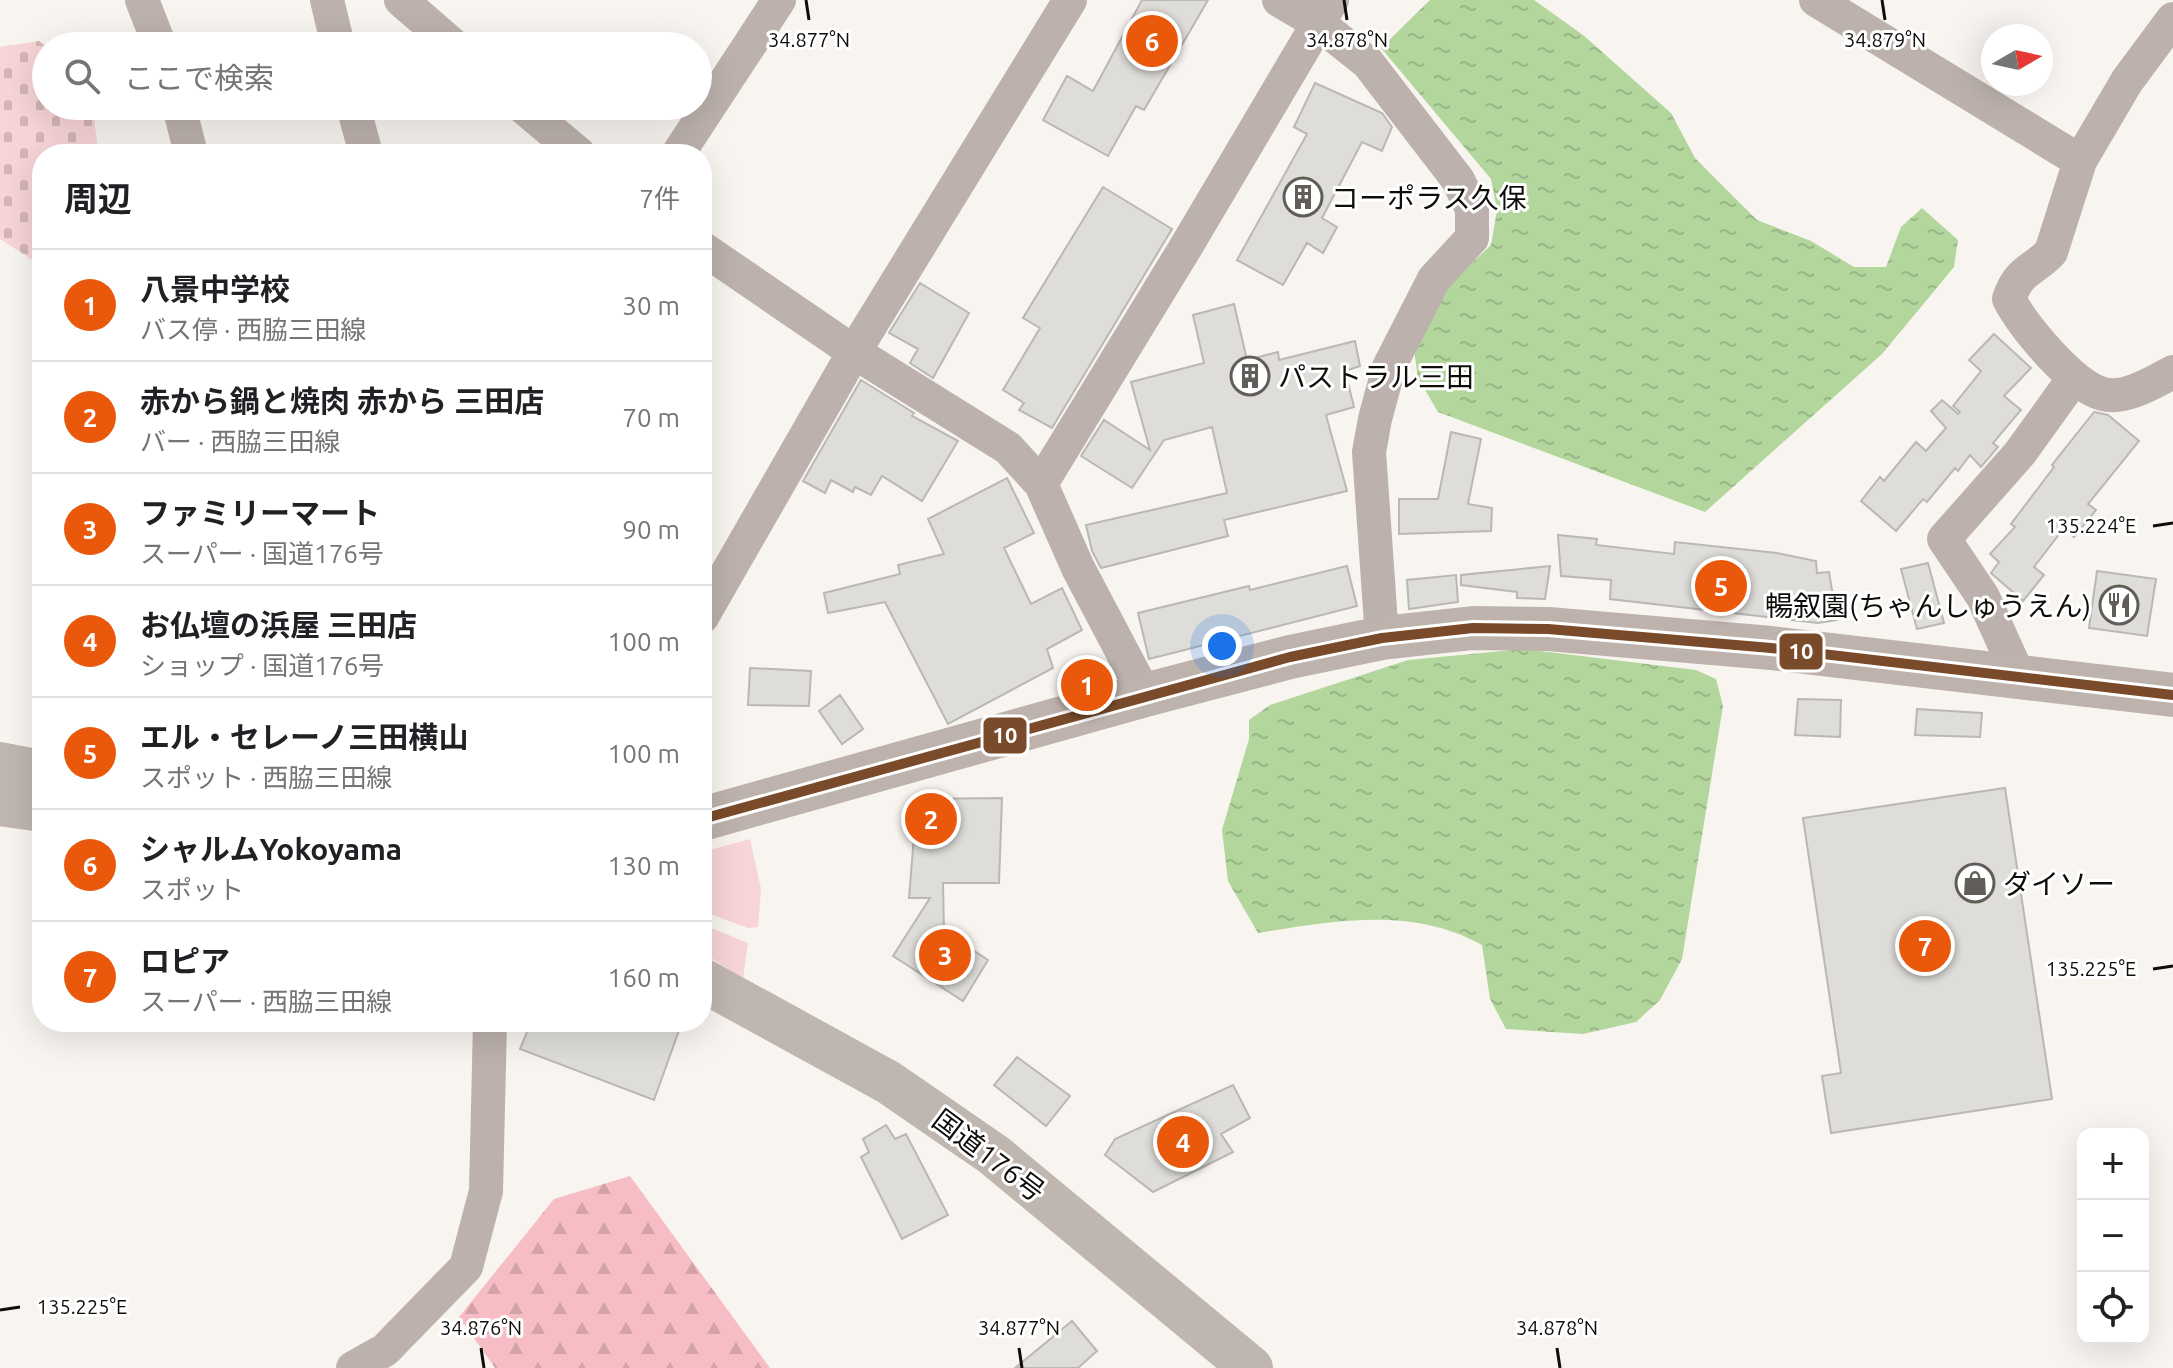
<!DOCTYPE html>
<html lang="ja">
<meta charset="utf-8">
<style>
body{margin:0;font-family:Ubuntu,"Noto Sans JP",sans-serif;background:#f6f6f6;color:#202124}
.controls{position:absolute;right:24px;bottom:24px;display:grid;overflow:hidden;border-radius:16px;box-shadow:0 8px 32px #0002}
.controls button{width:72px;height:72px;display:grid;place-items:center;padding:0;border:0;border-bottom:2px solid #e0e0e0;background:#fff;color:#202124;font:40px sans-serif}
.compass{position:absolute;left:1981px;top:24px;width:72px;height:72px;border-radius:50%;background:#fff;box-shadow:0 8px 32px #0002;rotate:81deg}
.you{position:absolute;left:1222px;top:646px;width:28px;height:28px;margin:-20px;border:6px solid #fff;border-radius:50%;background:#1a73e8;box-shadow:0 0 0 12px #1a73e833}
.badge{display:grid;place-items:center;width:52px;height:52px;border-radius:50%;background:#ea580c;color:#fff;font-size:26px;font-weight:700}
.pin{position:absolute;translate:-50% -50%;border:4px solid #fff;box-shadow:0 2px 8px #0006}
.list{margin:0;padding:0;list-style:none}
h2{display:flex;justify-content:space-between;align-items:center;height:104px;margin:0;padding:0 32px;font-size:34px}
h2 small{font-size:26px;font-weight:400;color:#757577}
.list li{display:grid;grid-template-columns:52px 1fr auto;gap:24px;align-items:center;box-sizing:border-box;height:112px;padding:0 32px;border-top:2px solid #e0e0e0}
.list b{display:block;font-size:30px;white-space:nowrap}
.list p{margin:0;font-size:26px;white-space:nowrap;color:#757577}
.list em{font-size:26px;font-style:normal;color:#757577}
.icon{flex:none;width:44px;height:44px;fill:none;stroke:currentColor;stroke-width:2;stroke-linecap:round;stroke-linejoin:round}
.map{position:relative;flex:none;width:2173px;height:1368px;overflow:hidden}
.search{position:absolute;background:#fff;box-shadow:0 8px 32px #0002;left:32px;top:32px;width:680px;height:88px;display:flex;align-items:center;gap:20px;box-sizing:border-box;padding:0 28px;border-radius:44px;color:#757577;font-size:30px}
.panel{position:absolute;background:#fff;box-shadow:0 8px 32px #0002;left:32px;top:144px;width:680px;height:888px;border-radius:32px}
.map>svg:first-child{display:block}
</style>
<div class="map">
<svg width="2173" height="1368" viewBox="0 0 2173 1368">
<defs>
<pattern id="forest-firs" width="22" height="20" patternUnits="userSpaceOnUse" patternTransform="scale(2)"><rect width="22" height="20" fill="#f6bec4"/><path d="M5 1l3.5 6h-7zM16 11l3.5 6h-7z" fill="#d2a2a7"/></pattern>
<pattern id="cemetery-stones" width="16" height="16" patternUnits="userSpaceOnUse" patternTransform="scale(2)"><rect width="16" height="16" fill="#f7d4d6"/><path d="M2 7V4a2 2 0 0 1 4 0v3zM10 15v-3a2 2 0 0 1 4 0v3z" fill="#d3b5b6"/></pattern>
<pattern id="water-ripples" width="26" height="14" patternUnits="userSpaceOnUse" patternTransform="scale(2)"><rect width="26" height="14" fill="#b3d69d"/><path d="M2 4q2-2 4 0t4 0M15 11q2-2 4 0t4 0" fill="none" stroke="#99b686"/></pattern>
</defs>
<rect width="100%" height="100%" fill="#f8f4f0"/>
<path fill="#f7d4d6" d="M750 839 761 889 758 927 748 928 702 911V852Z
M702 924 748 943 743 979 702 952Z"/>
<path fill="url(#forest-firs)" d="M630 1176 770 1368H495L459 1317 554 1199Z"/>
<path fill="url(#cemetery-stones)" d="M39 41 46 47V106H88L94 115 98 154H42V266L0 239V47Z"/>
<path fill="url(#water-ripples)" d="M1430 0H1534L1583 35 1671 113 1695 158 1757 220 1811 241 1854 267H1886L1901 227 1922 208 1958 240 1954 267 1882 354 1705 512 1438 412 1418 378 1413 343 1439 294 1491 245 1497 210 1491 179 1381 48Z
M1524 649 1696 670 1716 679 1723 706 1682 959 1660 1000 1636 1022 1583 1034 1506 1029 1490 999 1482 945C1411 906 1335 921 1258 933L1228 881 1222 830 1249 739V720L1270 705 1408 660Z"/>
<path fill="#dfddd9" stroke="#b9b8b4" stroke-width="2" d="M1142 0H1208L1144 110 1136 106 1108 156 1043 120 1067 76 1093 91Z
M1315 83 1382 113 1392 127 1382 151 1362 142 1322 218 1337 227 1323 253 1307 243 1283 285 1237 260 1307 134 1294 127Z
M1103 187 1172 229 1052 428 1019 410 1024 403 1003 390 1040 328 1023 318Z
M920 283 969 313 933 378 910 363 918 349 889 333Z
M1234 304 1247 360 1278 352 1279 360 1355 341 1360 366 1345 371 1354 407 1326 415 1347 491 1224 520 1228 536 1101 568 1092 551 1086 525 1227 493 1212 427 1164 440 1132 488 1081 456 1104 420 1150 450 1131 382 1204 363 1193 315Z
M1994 334 2031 368 2004 396 2021 410 1993 443 1998 447 1981 467 1970 455 1958 471 1955 468 1927 502 1923 499 1896 531 1861 501 1880 477 1884 481 1916 442 1926 451 1946 428 1931 411 1942 400 1958 414 1960 412 1953 406 1981 371 1969 360Z
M861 380 914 413 912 416 958 441 922 501 882 476 871 495 855 487 853 492 831 480 825 493 803 481Z
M2094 412 2108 415 2139 441 2088 504 2096 510 2074 537 2064 528 2034 567 2044 575 2023 601 1991 573 1999 562 1990 554 2015 527 2011 524 2054 467 2052 465Z
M1451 432 1481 439 1468 504 1492 508 1491 531 1399 534V499H1438Z
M1007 478 1034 533 1004 548 1031 604 1062 588 1082 630 1047 649 1053 668 948 724 885 602 828 613 824 593 900 574 898 565 944 554 928 519Z
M1558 535 1597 539 1596 545 1674 554 1675 542 1777 553 1816 561 1817 573 1829 572 1837 620 1818 623 1610 599 1611 580 1561 576Z
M1928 563 1944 623 1917 629 1901 569Z
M1347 566 1357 606 1149 659 1138 613 1249 586 1250 590Z
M1550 566 1545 599 1517 598V592L1461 585V575Z
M2097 571 2156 579 2147 636 2089 628Z
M1456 575 1458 602 1409 609 1407 580Z
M750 668 811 671 809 706 748 705Z
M840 695 863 729 842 744 819 711Z
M1798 699 1841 700 1840 737 1795 735Z
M1917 709 1982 713 1980 737 1915 735Z
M2005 788 2052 1099 1831 1133 1822 1076 1841 1073 1803 818Z
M1002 798 999 883H943L944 931 988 960 963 1001 893 956 930 898H909L917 799Z
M531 1022H682L654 1100 520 1049Z
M1017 1057 1070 1096 1046 1126 994 1085Z
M1233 1085 1250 1118 1221 1134 1233 1152 1153 1192 1105 1155 1115 1139Z
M886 1125 895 1139 906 1134 948 1215 902 1239 861 1157 869 1152 863 1139Z
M1072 1321 1097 1351 1078 1368H1015Z"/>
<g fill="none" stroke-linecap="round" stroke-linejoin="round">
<path stroke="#bcb1ac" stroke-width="34" d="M142 0 160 46
M327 0 338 46
M401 0 454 46
M1279 0 1318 23 1368 63 1458 180 1472 209V238L1434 279 1389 367 1375 419 1369 452 1382 638
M1816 0 2080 161 2127 81 2173 19
M179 106 191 154
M353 106 366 154
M522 106 579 154
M678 154 779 0
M2080 161 2051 252C2032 272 2019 269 2009 299 2023 326 2072 386 2103 394 2125 400 2154 382 2173 372
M702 248 854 352 1008 448 1041 484 1078 568 1145 695
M1041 484 1184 250 1332 0
M702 617 854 352 1070 0
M2019 677 1983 597 1944 539 2020 453 2074 378
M353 1368 385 1350 466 1267 486 1191 490 1022"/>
<path stroke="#beb3ac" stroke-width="44" d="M702 819 1145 695 1290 657 1382 638 1473 628 1548 629 1771 648 2173 695"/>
<path stroke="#c0b6b0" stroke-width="44" d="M0 764 42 772
M0 804 42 810
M702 980 888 1082 994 1155 1251 1368"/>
<g stroke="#fff" stroke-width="16">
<path id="bus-1" d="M702 819 1290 657 1382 638 1473 628 1548 629 1771 648 2173 695"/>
</g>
<use href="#bus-1" stroke="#7a4b2a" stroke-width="10"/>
</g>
<path fill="none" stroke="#0f0d0a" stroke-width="3" d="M806 0 809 20M1344 0 1347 20M1882 0 1885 20M2153 526 2173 523M2153 969 2173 966M0 1310 20 1307M481 1348 484 1368M1019 1348 1022 1368M1557 1348 1560 1368"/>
<defs>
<g id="building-ring" transform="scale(2)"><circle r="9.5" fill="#fff" stroke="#615e5a" stroke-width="1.5"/><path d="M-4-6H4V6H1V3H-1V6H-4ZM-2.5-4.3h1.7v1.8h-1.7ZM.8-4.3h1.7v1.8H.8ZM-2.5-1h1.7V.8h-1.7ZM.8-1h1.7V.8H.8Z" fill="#615e5a"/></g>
<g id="restaurant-ring" transform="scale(2)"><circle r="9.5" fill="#fff" stroke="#615e5a" stroke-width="1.5"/><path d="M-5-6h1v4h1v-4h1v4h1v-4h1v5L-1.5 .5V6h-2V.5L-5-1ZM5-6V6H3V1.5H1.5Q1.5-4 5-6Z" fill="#615e5a"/></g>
<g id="shop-ring" transform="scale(2)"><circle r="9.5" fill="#fff" stroke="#615e5a" stroke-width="1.5"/><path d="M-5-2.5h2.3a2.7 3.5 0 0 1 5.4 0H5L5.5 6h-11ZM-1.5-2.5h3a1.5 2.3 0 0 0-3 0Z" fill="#615e5a"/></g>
</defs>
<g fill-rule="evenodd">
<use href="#building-ring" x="1303" y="197"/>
<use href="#building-ring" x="1250" y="376"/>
<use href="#restaurant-ring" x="2119" y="605"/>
<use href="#shop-ring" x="1975" y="883"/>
</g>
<g text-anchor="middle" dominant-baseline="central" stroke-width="6" stroke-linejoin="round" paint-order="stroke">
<g font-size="28" fill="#0f0d0a" stroke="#fff" text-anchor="start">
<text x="1331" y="197">コーポラス久保</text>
<text x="1278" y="376">パストラル三田</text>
<text x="2091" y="605" text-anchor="end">暢叙園(ちゃんしゅうえん)</text>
<text x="2003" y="883">ダイソー</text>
</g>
<g font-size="28" fill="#0f0d0a" stroke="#fff">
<text transform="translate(989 1155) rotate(37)">国道176号</text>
</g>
</g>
<g font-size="20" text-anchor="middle" fill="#0f0d0a" stroke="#fff" stroke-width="6" stroke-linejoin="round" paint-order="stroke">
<text x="809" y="47">34.877°N</text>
<text x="1347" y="47">34.878°N</text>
<text x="1885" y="47">34.879°N</text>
<text x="2091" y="533">135.224°E</text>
<text x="2091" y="976">135.225°E</text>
<text x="82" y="1314">135.225°E</text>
<text x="481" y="1335">34.876°N</text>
<text x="1019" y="1335">34.877°N</text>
<text x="1557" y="1335">34.878°N</text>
</g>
<g stroke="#fff" stroke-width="3">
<rect x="1778" y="632" width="46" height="39" rx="8" fill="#7a4b2a"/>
<rect x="982" y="716" width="46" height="39" rx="8" fill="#7a4b2a"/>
</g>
<g font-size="22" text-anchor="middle" font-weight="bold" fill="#fff">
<text x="1801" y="659">10</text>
<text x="1005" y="743">10</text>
</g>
</svg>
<div class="controls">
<button>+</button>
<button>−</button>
<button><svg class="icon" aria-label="locate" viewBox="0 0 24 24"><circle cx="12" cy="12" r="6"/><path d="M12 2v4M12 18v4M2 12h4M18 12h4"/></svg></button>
</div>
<svg class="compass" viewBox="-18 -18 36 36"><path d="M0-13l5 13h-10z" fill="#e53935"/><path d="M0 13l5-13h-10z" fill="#757577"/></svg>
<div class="you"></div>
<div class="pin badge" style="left:1087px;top:685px">1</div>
<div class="pin badge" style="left:931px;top:819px">2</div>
<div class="pin badge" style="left:945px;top:955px">3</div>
<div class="pin badge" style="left:1183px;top:1142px">4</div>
<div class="pin badge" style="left:1721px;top:586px">5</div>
<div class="pin badge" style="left:1152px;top:41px">6</div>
<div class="pin badge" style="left:1925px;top:946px">7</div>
<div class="search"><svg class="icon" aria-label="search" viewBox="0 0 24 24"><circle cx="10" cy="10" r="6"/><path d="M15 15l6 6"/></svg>ここで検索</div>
<section class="panel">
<h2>周辺<small>7件</small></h2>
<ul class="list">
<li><span class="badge">1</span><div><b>八景中学校</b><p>バス停 · 西脇三田線</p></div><em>30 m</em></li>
<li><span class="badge">2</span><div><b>赤から鍋と焼肉 赤から 三田店</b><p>バー · 西脇三田線</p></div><em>70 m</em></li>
<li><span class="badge">3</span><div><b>ファミリーマート</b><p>スーパー · 国道176号</p></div><em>90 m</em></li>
<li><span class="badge">4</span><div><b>お仏壇の浜屋 三田店</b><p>ショップ · 国道176号</p></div><em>100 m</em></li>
<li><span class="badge">5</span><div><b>エル・セレーノ三田横山</b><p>スポット · 西脇三田線</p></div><em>100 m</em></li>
<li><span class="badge">6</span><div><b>シャルムYokoyama</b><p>スポット</p></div><em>130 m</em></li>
<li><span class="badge">7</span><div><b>ロピア</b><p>スーパー · 西脇三田線</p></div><em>160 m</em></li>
</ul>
</section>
</div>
